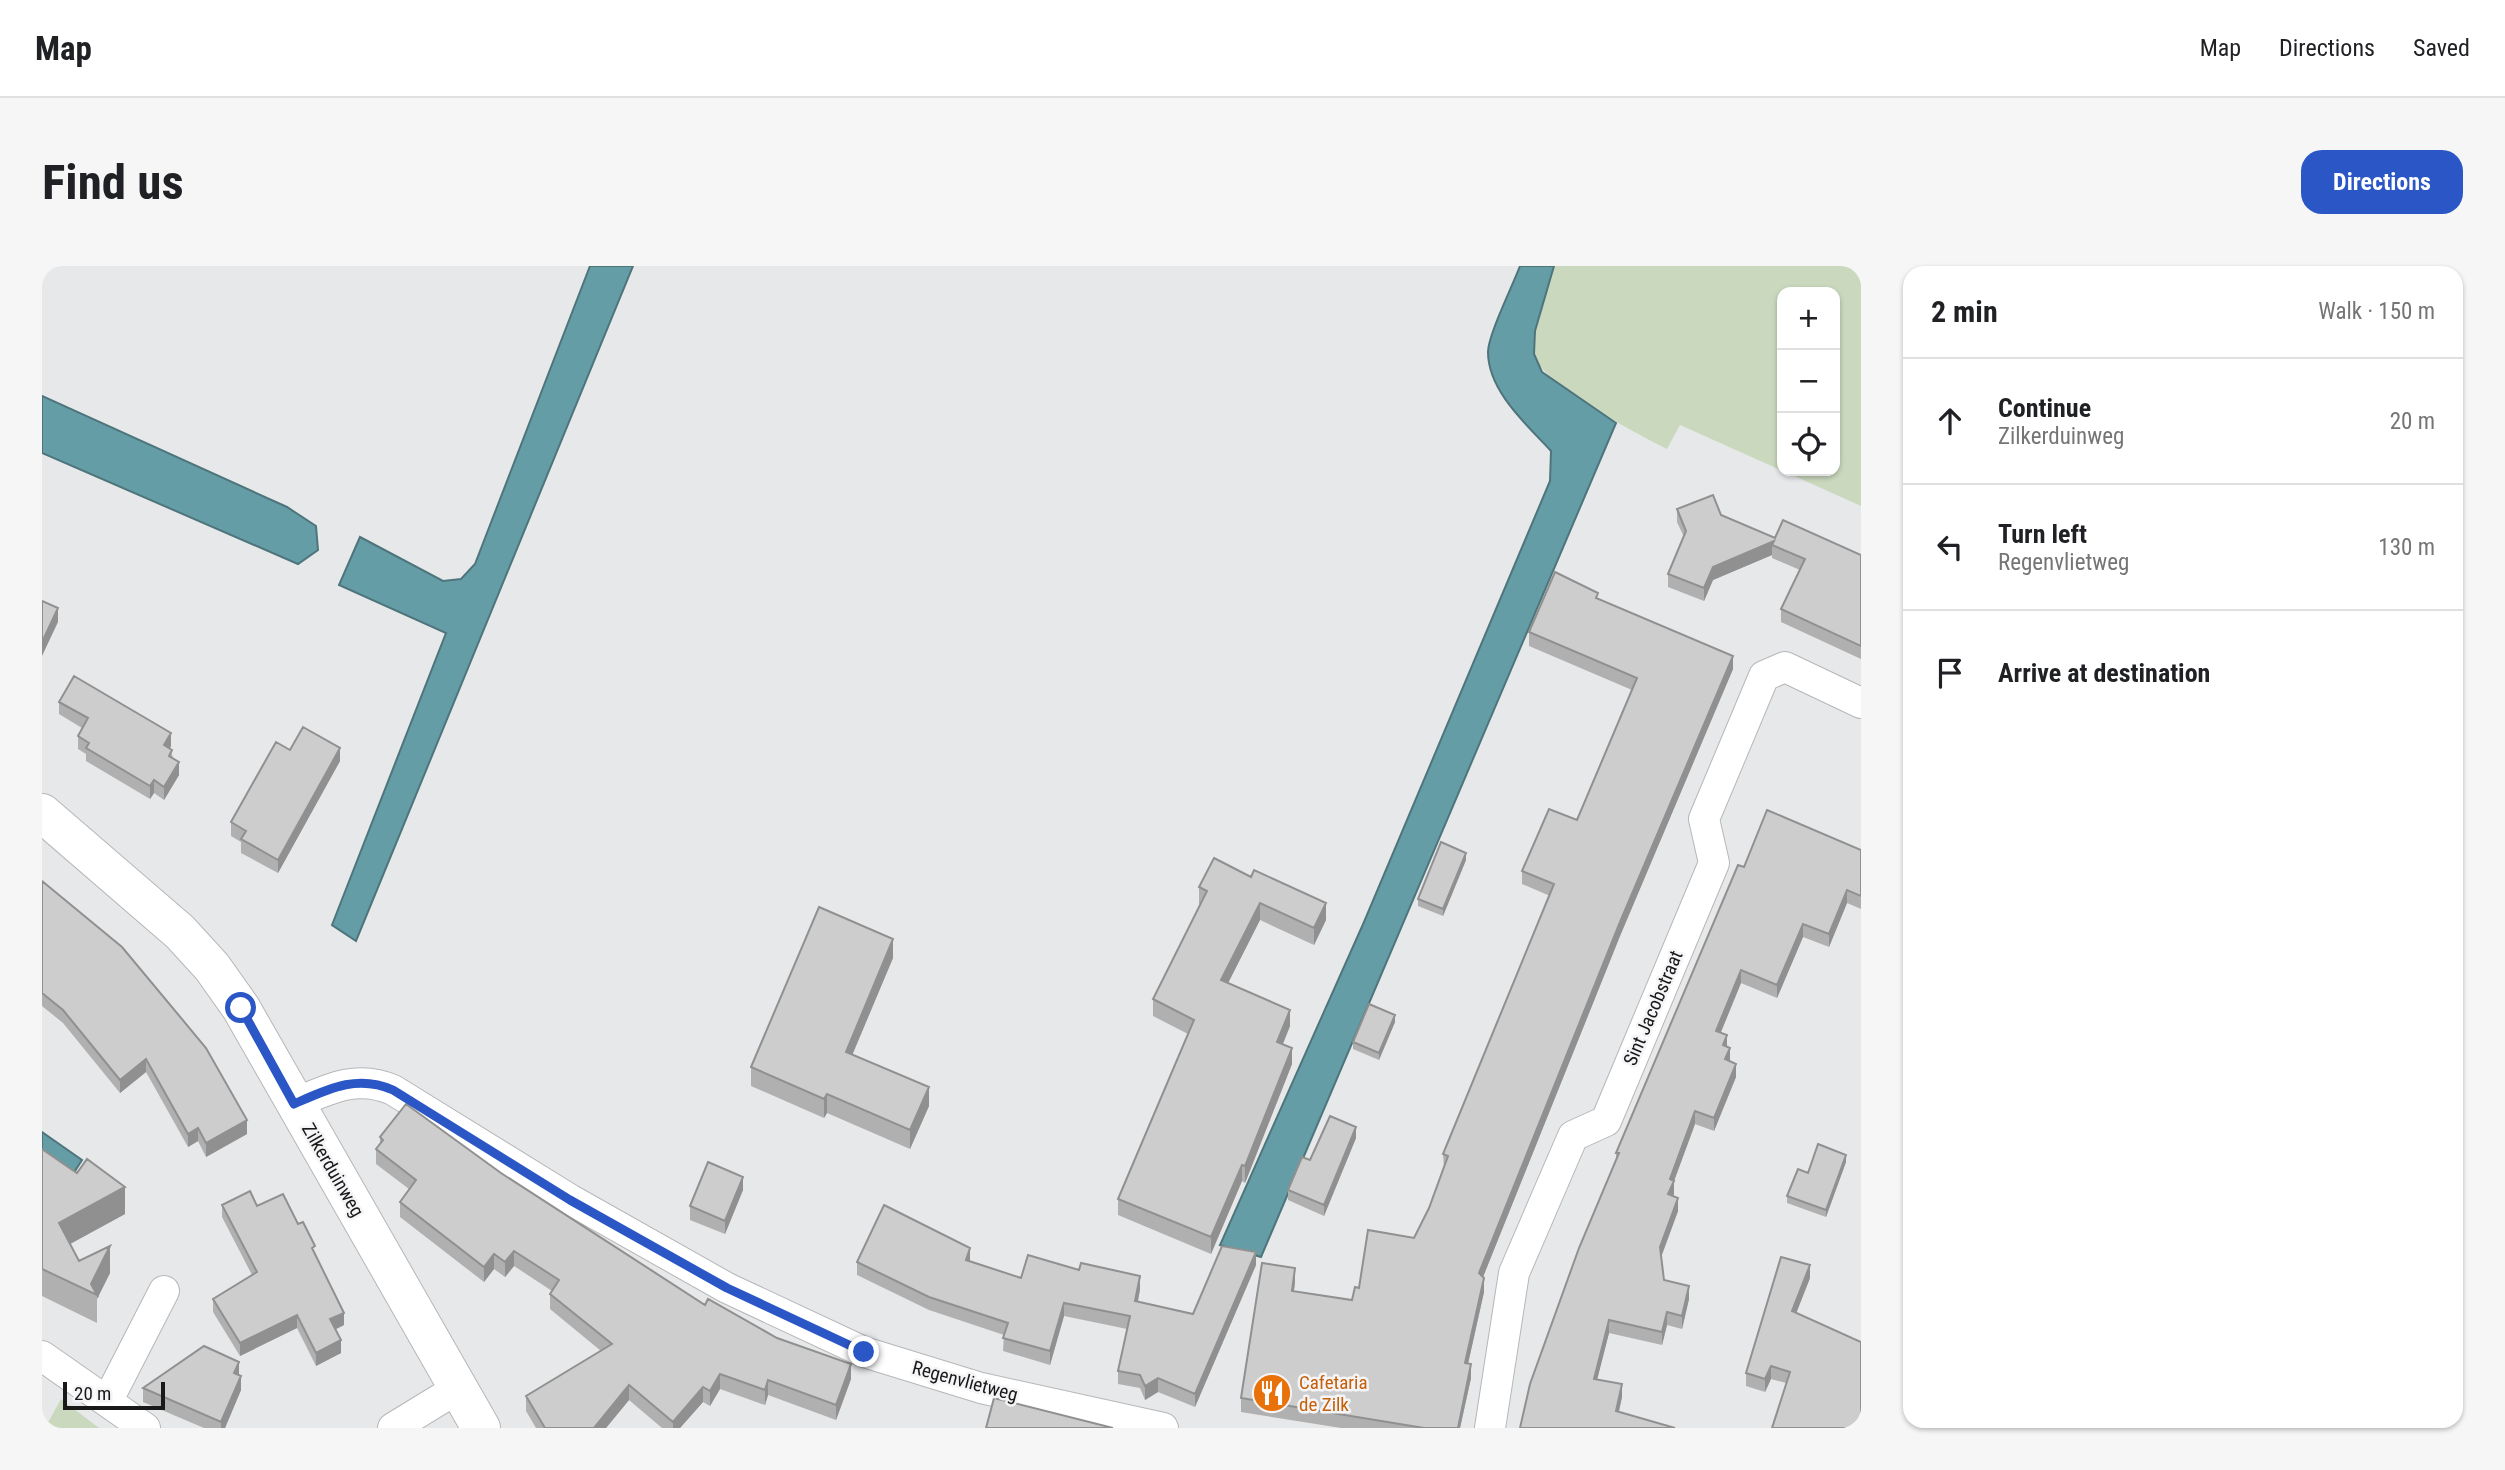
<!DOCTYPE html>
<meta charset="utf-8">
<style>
body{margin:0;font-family:"Roboto Condensed",sans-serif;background:#f6f6f6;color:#202124}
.controls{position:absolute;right:21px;top:21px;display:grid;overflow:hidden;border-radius:14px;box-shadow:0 2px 5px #0004}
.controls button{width:63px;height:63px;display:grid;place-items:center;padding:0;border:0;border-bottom:2px solid #e0e0e0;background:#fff;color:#202124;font:35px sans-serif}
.scale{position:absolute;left:21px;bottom:18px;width:102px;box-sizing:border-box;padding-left:7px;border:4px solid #181919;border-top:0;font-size:19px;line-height:24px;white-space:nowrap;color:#181919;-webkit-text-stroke:5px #f5f5f7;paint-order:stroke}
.stop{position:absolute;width:21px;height:21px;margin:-16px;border:5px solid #2b57c6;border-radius:50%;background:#fff}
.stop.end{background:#2b57c6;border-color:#fff;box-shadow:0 2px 7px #0008}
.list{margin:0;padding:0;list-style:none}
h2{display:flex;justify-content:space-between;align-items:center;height:91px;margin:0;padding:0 28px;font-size:30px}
h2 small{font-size:23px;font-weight:400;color:#757577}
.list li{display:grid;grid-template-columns:46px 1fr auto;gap:21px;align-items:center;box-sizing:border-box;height:126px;padding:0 28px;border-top:2px solid #e0e0e0}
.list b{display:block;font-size:26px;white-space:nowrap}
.list p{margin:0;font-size:23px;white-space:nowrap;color:#757577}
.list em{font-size:23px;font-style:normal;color:#757577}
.icon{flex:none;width:38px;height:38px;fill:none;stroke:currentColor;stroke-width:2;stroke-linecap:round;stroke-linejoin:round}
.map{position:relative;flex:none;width:1819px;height:1162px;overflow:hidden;border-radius:21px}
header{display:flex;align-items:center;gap:42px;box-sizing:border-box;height:98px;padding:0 35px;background:#fff;border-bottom:2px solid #e0e0e0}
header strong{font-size:33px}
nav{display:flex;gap:38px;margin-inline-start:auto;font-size:24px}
.intro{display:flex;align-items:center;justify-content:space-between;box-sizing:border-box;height:168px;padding:0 42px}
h1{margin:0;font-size:49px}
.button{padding:18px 32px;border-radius:21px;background:#2b57c6;color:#fff;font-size:24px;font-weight:700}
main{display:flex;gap:42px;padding:0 42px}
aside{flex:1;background:#fff;border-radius:21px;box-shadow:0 2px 5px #0004}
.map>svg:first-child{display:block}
</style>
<header>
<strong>Map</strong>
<nav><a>Map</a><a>Directions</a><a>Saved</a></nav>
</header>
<div class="intro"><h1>Find us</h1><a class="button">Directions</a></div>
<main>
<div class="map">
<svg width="1819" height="1162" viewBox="0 0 1819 1162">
<rect width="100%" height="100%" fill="#e7e8ea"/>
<path fill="#cad9be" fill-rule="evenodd" d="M1512 0H1819V240L1638 159 1625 183C1596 168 1499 119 1492 88 1486 61 1506 26 1512 0ZM1740 26H1793V205H1740Z
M19 1133 57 1162H3Z"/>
<path fill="#659da6" stroke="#4e757c" stroke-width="2" d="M548 0H591L314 675 290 659 404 367 297 319 318 271 401 315 419 313 433 298Z
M1478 0H1512L1493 65 1492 88 1500 106 1574 157 1219 991 1178 979 1322 656 1508 215 1509 185C1485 159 1446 125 1446 86 1446 69 1471 19 1478 0Z
M0 130 245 241 274 260 276 284 256 298 0 187Z
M0 866 40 894 24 919 0 903Z"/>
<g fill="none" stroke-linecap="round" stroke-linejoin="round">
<g stroke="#b6b7b8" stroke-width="32">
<path id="street" d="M252 838C286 823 315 808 351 824L529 934 685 1022 822 1086 939 1122 1121 1162
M0 1090 103 1162
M66 1134 122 1025
M351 1162 418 1121
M1448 1162 1472 1007 1531 870 1564 855 1672 597 1662 553 1722 410 1743 401 1819 437"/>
</g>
<g stroke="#b6b7b8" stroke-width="40">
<path id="secondary" d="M0 547 138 666 170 701 199 742 439 1162"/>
</g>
<use href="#street" stroke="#fff" stroke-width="30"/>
<use href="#secondary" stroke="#fff" stroke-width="38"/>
</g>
<path fill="#b1b0b1" d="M1635 243 1679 249 1733 272 1819 289V393L1739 356V343L1758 304 1730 292V289L1671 314 1662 335 1626 321V308L1642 271 1635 256Z
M1556 333 1691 403 1578 670 1441 1011 1442 1026 1426 1098 1429 1112 1418 1162H1299L1199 1146V1132L1253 1016 1252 1025 1310 1034 1317 1022 1372 972 1387 942 1402 902 1401 888 1508 630 1480 618V605L1535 554 1590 424 1487 380V366Z
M17 436 129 480 128 483 137 509 122 534 112 527 108 533 44 495V488L36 483V470L40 462 17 448Z
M248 484 298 495 236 607 199 587V576L189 570V556Z
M1819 584V643L1805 637 1787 681 1761 671 1735 732 1699 717 1679 766 1685 781 1688 795 1694 811 1672 865 1653 858 1632 915 1631 930 1636 945 1619 991 1622 1014 1647 1033 1640 1063 1625 1059 1620 1079 1567 1067 1555 1113 1580 1131 1577 1145 1478 1162 1574 895V887L1702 601Z
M1424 594 1401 650 1376 640V633Z
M0 615 205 868 164 891 156 875 146 881 104 806 78 827 21 757 0 740Z
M1157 621 1284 654 1272 679 1218 654 1186 717 1248 760 1241 778 1250 798 1203 917 1200 915 1169 988 1076 949V933L1146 768 1111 750V733L1158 639 1157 638Z
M851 692 810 788 887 840 868 883 785 847 782 852 709 820V801Z
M1353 756 1337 794 1311 783V776Z
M338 871 459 907 663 1039 809 1113 794 1154 726 1129 723 1139 678 1123 668 1140 661 1136 638 1162H620L587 1134 564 1162H494L484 1145V1130L559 1085 508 1043V1028L510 1025 472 1000 463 1011 452 1003 442 1016 358 951V936L367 923 334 898V883L338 877Z
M1314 872 1282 950 1246 934V924L1268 894Z
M0 883 83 948 28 978 37 995 68 1007 55 1033V1057L0 1030Z
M1804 896 1784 951 1745 937V930L1766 907Z
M701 924 683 968 648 954V940Z
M180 939 215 940 256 958 273 988 302 1059 294 1063 299 1087 274 1100 255 1062 198 1090 171 1046V1033L210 1009 180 951Z
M928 995 979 1012 1098 1023 1096 1036 1151 1048 1214 999 1153 1141 1116 1126 1103 1134 1098 1122 1076 1118V1105L1085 1063 1022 1050 1008 1099 961 1085 962 1069 887 1044 815 1009V996Z
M1768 1012 1754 1047 1819 1076 1744 1117 1729 1113 1723 1126 1704 1120V1107Z
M101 1122 199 1124 183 1162H162L101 1136Z"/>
<path fill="#909090" d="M1732 275 1730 279V289L1671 314 1662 335V322L1671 301Z
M16 342V356L0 390V376Z
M1691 390V403L1578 670 1437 1021V1007L1578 656Z
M129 467V480L122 492V479Z
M298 482V495L236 607V594Z
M137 496V509L122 534V521Z
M112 514V527L108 533V520Z
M1424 587V594L1401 650V643Z
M1805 624V637L1787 681V668Z
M1218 637V654L1179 731V714Z
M1284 637V654L1272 679V662Z
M1761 658V671L1735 732V719Z
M851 673V692L804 804V786Z
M1699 704V717L1674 778V765Z
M1248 744V760L1235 792V776Z
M1353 749V756L1337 794V787Z
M1685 769V782L1681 779Z
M1250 782V798L1203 917V900Z
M1688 782V795L1683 793Z
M104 793V806L78 827V814Z
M1694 798V811L1672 865V852Z
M887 821V840L868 883V864Z
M785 828V847L782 852V833Z
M1653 845V858L1632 915V928L1626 941 1628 913Z
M205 854V868L164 891V877Z
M1314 861V872L1282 950V939Z
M156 862V875L146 881V868Z
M1804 889V896L1784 951V944Z
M1200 899V915L1169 988V971Z
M701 911V924L683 968V955Z
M83 921V948L17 984V957Z
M1636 932V945L1618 994V981Z
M68 980V1007L55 1033V1029L49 1018Z
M928 982V995L924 994Z
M472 985V1000L463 1011V996Z
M1214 986V999L1153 1141V1128Z
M452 988V1003L442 1016V1001Z
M1768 999V1012L1750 1058V1045Z
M1253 1002V1016L1250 1038V1025Z
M1098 1010V1023L1093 1049V1035Z
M1442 1012V1026L1423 1111V1097Z
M1647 1020V1033L1640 1063V1050Z
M1022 1037V1050L1008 1099V1085Z
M1625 1046V1059L1620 1079V1066Z
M302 1047V1059L288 1066V1053Z
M255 1049V1062L198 1090V1077Z
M1567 1054V1067L1552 1126V1113Z
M299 1074V1087L274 1100V1087Z
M197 1096V1110L192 1107Z
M809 1098V1113L794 1154V1139Z
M1429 1098V1112L1418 1162H1416Z
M1729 1100V1113L1723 1126V1113Z
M678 1108V1123L668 1140V1125Z
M199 1110V1124L183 1162H179V1156Z
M1116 1112V1126L1103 1134V1120Z
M726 1114V1129L723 1139V1124Z
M1580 1118V1131L1574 1158V1145Z
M587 1119V1134L564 1162H552Z
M661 1121V1136L638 1162H631V1156Z"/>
<path fill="#cecdce" stroke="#909090" stroke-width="2" d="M1671 229 1679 249 1733 272 1741 254 1819 289V380L1739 343 1763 293 1730 279 1732 275 1671 301 1662 322 1626 308 1644 265 1635 243Z
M1513 306 1556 327 1554 332 1691 390 1578 656 1437 1007 1442 1012 1423 1097 1429 1098 1416 1162H1382L1199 1132 1220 997 1253 1002 1250 1025 1310 1034 1313 1021 1317 1022 1326 964 1372 972 1387 942 1406 890 1401 888 1512 618 1480 605 1507 543 1535 554 1595 412 1487 366Z
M0 335 16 342 0 376Z
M32 410 129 467 122 479 130 484 127 490 137 496 122 521 112 514 108 520 44 482 47 477 36 470 46 452 17 436Z
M261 461 298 482 236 594 199 573 204 565 189 556 234 476 248 484Z
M1725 544 1819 584V630L1805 624 1787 668 1761 658 1735 719 1699 704 1674 765 1685 769 1681 779 1688 782 1683 793 1694 798 1672 852 1653 845 1628 913 1632 915 1626 928 1636 932 1618 981 1622 1014 1647 1020 1640 1050 1625 1046 1620 1066 1567 1054 1552 1113 1580 1118 1574 1145 1633 1162H1478L1488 1118 1537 982 1577 887H1574L1696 599 1702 601Z
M1399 576 1424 587 1401 643 1376 633Z
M1172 592 1209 611 1212 604 1284 637 1272 662 1218 637 1179 714 1248 744 1235 776 1250 782 1203 900 1200 899 1169 971 1076 933 1152 754 1111 733 1165 625 1157 621Z
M0 615 80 681 164 782 205 854 164 877 156 862 146 868 104 793 78 814 21 744 0 727Z
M777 641 851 673 804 786 887 821 868 864 785 828 782 833 709 801Z
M1327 738 1353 749 1337 787 1311 776Z
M364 838 459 907 663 1039 666 1033 735 1072 809 1098 794 1139 726 1114 723 1124 678 1108 668 1125 661 1121 631 1156 587 1119 552 1162H503L484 1130 570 1078 508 1028 517 1014 472 985 463 996 452 988 442 1001 358 936 374 914 334 883 341 874 338 871Z
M1288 850 1314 861 1282 939 1246 924 1260 891 1268 894Z
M1776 878 1804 889 1784 944 1745 930 1756 903 1766 907Z
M0 883 35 907 45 893 83 921 17 957 37 995 68 980 49 1018 55 1029 0 1003Z
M666 896 701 911 683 955 648 940Z
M208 925 215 940 241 928 256 958 261 956 273 980 270 982 302 1047 288 1053 299 1074 274 1087 255 1049 198 1077 171 1033 215 1006 180 939Z
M842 939 928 982 924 994 979 1012 986 989 1037 1004 1039 997 1098 1010 1093 1035 1151 1048 1180 980 1214 986 1153 1128 1116 1112 1103 1120 1098 1109 1076 1105 1088 1050 1022 1037 1008 1085 961 1072 966 1057 887 1031 815 996Z
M1739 991 1768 999 1750 1045 1819 1076V1162H1730L1748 1106 1729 1100 1723 1113 1704 1107Z
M162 1080 197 1096 192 1107 199 1110 179 1156 101 1122Z
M952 1132 1071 1162H944Z"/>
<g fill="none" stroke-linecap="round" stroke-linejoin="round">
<path stroke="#2b57c6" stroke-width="9" d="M199 742 252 838C286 823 315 808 351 824L528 934 685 1022 822 1086"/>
</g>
<defs>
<g id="restaurant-disc" transform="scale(2.0125)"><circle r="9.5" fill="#e8710a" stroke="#f5f5f7"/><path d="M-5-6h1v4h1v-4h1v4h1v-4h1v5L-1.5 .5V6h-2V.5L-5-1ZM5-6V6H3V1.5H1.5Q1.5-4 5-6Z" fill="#fff"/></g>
</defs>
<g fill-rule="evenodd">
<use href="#restaurant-disc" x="1230" y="1127"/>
</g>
<g text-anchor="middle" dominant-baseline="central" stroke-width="5" stroke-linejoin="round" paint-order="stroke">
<g font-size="19" fill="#181919" stroke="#f5f5f7">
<text transform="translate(1611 742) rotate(-67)">Sint Jacobstraat</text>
<text transform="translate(291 904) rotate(60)">Zilkerduinweg</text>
<text transform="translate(923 1115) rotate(15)">Regenvlietweg</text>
</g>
<g font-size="19" fill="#c56008" stroke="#f5f5f7" text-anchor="start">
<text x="1257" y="1116">Cafetaria<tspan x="1257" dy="22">de Zilk</tspan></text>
</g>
</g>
</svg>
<div class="controls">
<button>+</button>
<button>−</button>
<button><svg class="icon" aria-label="locate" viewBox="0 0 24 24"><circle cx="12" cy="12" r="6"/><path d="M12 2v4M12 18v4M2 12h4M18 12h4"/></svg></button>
</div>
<div class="scale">20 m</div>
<div class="stop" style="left:199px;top:742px"></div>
<div class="stop end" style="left:822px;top:1086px"></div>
</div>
<aside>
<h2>2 min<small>Walk · 150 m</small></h2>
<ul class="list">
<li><svg class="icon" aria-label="ahead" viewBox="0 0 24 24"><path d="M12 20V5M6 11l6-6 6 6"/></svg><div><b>Continue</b><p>Zilkerduinweg</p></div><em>20 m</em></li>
<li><svg class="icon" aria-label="left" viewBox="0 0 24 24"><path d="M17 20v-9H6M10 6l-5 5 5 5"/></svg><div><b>Turn left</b><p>Regenvlietweg</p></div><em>130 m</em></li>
<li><svg class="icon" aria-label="arrive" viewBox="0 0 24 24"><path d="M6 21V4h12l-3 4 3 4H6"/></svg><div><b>Arrive at destination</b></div></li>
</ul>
</aside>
</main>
